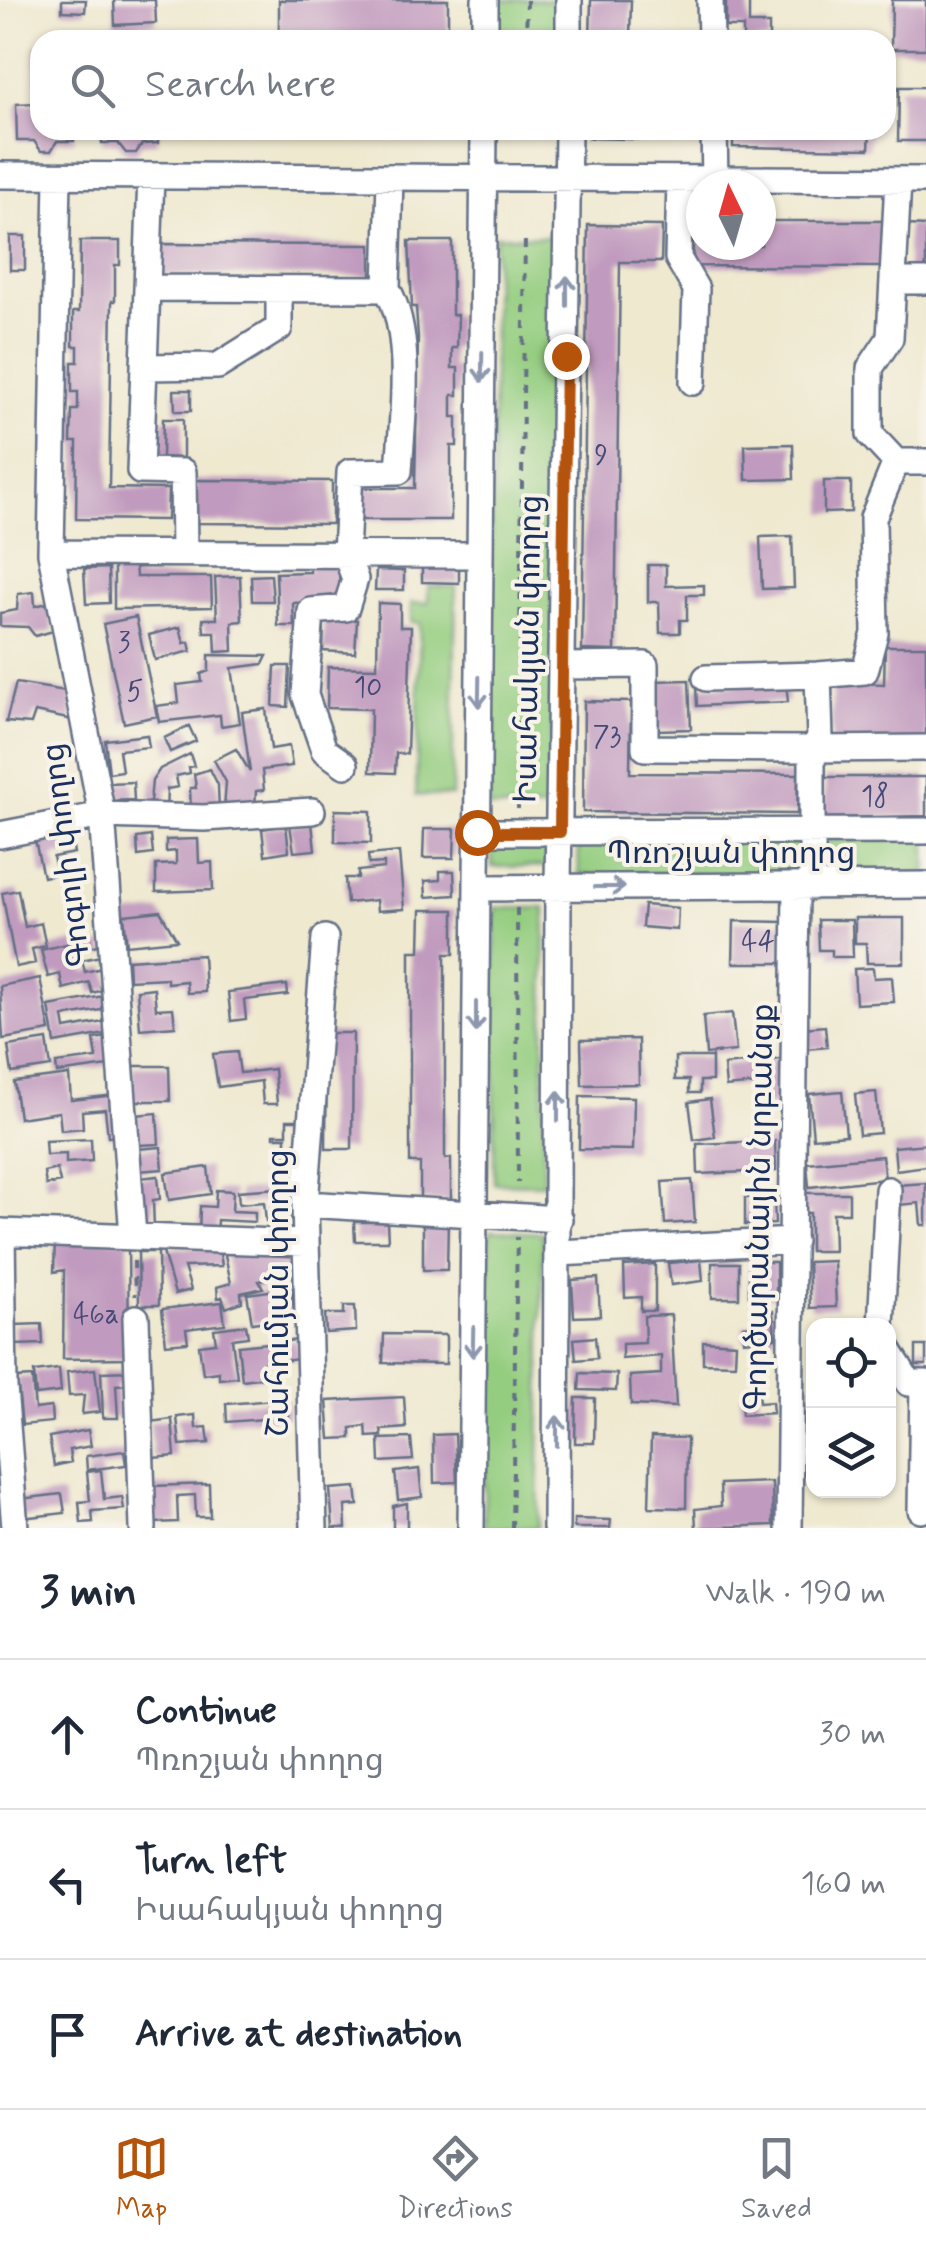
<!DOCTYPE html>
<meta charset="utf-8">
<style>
body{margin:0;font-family:Mynerve,"Noto Sans Armenian",sans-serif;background:#f2f2f3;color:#1f2937}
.controls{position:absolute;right:30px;bottom:30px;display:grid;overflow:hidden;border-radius:20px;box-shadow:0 2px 8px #0004}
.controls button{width:90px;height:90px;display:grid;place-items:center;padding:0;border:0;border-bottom:2px solid #e0e1e3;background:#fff;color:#1f2937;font:50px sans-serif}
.compass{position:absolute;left:686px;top:170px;width:90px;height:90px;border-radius:50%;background:#fff;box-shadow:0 2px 8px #0004;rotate:355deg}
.stop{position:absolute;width:30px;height:30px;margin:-22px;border:8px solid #b45309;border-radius:50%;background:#fff}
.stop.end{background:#b45309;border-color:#fff;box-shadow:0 2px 10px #0008}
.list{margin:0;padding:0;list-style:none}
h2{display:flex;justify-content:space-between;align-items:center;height:130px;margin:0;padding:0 40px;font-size:42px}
h2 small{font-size:32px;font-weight:400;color:#747a83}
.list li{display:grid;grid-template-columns:65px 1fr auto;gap:30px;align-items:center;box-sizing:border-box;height:150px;padding:0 40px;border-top:2px solid #e0e1e3}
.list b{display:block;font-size:38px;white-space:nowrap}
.list p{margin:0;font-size:32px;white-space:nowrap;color:#747a83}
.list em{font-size:32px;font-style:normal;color:#747a83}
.icon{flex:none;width:55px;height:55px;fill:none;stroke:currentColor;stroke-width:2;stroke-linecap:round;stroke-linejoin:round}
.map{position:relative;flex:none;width:926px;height:1528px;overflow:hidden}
.search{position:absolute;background:#fff;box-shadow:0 2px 8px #0004;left:30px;right:30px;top:30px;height:110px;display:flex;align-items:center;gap:25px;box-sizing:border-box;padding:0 35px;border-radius:30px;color:#747a83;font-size:38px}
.sheet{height:580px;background:#fff}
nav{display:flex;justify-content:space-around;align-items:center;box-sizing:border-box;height:140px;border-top:2px solid #e0e1e3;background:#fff;font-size:28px;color:#747a83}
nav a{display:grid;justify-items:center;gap:5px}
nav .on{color:#b45309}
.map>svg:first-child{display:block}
</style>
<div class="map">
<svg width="926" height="1528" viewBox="0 0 926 1528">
<rect width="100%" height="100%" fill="#f7f3e8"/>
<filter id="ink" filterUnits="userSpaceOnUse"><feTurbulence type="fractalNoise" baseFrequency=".01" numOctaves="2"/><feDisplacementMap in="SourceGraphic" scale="20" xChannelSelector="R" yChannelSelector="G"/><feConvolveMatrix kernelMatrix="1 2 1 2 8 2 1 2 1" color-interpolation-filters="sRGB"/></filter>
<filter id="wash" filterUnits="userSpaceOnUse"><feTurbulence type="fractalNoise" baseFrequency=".0048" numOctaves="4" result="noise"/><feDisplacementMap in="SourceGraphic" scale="40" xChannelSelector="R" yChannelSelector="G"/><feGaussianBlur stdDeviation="2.25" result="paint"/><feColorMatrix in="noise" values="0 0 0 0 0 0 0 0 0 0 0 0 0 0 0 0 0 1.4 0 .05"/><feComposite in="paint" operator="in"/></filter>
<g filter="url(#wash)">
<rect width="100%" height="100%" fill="#efe9d0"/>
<path fill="#94cd80" stroke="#587e6f" stroke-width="2.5" d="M498 0H558L557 40H498Z
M495 236 556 237 551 809 489 808Z
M428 586 456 587 452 796 416 795 420 623 411 622V603H428Z
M926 839V873L579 875 578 842Z
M492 847H548V866L492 867Z
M495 908H545L543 1184 494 1183Z
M490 1231 543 1233 538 1528H484Z"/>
<g id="blocks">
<path fill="#c19bbf" d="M62 0H86L85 12 62 11Z
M114 0H155L156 23 115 25Z
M279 0H448V40H314V35L279 34Z
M591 0H631L630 40H590Z
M726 0H749V24H769V40H743V27H726Z
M892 0H926V49H891Z
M40 46V87H37L35 47Z
M899 87H926V141H898Z
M40 103V130H73L74 141H57L51 151H41L34 141H17L16 104Z
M101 130H158V143L142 144 136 153H126L118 143H102Z
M588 130H707V141L588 138Z
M733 130H870L869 149 733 147Z
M693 221H701V245H761V221H883V267L693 266Z
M588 225 662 226 661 262H620L615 651 582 650Z
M907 225 926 226V273H907Z
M10 236H25V270H10Z
M80 241H120V265H115V301H112L109 488 168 489 167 520 76 519 77 442H71L72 410H78V392H72V362H78V346H73V312H79Z
M409 241H452V315H458L457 348H452V368H458V395H452V417H457V446H451V520H355L356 488H415L418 337 416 307H412Z
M159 244 371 245V276L159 275Z
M174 390H191V411H175Z
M163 419H183V458L162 457Z
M793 444 794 479 746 480 745 445Z
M195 480 332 481V524L195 523Z
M824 481H851V512L824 513Z
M792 536 794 588 762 589 760 537Z
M310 561 339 565 340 601 293 603 294 626H278L276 573 310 572Z
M114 562H135L136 577H211L212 607 114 609Z
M648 565H666V586L704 585V595H687V620H680V633H660L659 602H648Z
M422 567 459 568V583L422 582Z
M108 568 109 603 86 604 84 569Z
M376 570 404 571V590H375Z
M271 575 273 601H252L251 576Z
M240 576 242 621 232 622 233 651 216 652 215 632H204L203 619H217L215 577Z
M34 592 35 606 48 603 53 631 35 636 28 627 0 626V613L17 610 18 594Z
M378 603 400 604V627H411L407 754 396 753 395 773 370 772 371 709 327 708 328 667 377 668Z
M136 617 157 716 124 723 103 624Z
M324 619 357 620 355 653 323 651Z
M180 627 184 643 189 642 191 651 155 660 149 635Z
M885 646H926V742L832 741V683L884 684Z
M209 655 267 656 263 664 232 668 240 723 221 726 220 715 159 722 156 706 179 703 177 685 202 682 201 674 209 671Z
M275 666H290L288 707 273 706Z
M689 680 691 729 657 730 655 681Z
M786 682 788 702 697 706 696 687Z
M16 683 72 692V720L35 712 31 724 6 722Z
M584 701 631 702 630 773 798 774 797 814 583 812Z
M266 709 271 749 289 746 292 766 262 770 264 790 256 791 255 806 224 809 226 782 214 760 236 749 250 772 242 712Z
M189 726 196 741 170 752 164 738Z
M147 735 149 747 119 750 122 771 109 773 105 740Z
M190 754 194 766 189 767 190 773 176 776 178 787 167 789 166 814 149 812 152 781 160 769Z
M210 769 218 785 219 812 191 813 190 788H196L194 774Z
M825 777H926V816L825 818Z
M133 782 134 800 109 801 108 783Z
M335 810 371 811V843L335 842Z
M312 823 315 850 294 852 290 825Z
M286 825 289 851 265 855 262 829Z
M424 829H455L454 858H423Z
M70 832 74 853 53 857 57 874 43 877 35 840Z
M151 836 153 854 138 856 137 838Z
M198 839 199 863 212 862 213 890 156 892V865L176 864V851L166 852V840Z
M399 852 404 909 377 911 376 900 347 903 345 878H358V871L384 868V863L369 864 368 855Z
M440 871H454L455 895 426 897 425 881 440 880Z
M18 890 25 927 41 923 46 946 32 949 35 963 16 967 2 893Z
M644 905 678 908 677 930 642 927Z
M421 910H454V954H445V1159L451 1158V1201H420V1163H410V951H420Z
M160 911 177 940 127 945 124 915Z
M855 918H904V963H867L866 943H855Z
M818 920H852L853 957H832V950H819Z
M734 921 783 922 782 963H733Z
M75 942 77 950 102 944 105 955 82 960 85 972 106 967 111 988 92 993 89 982 63 989 60 974 48 977 41 950Z
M203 955 205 992 187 993 186 981 167 983V978L129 980 128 960Z
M873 968 874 978 892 977 894 1002 856 1004 854 969Z
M40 978 50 1031 3 1039 0 986Z
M287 985 288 995 244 1000 246 1019 231 1021 228 992Z
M154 988 156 1009 173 1008 175 1026 140 1029 137 990Z
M109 995 112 1008 63 1017 65 1029 109 1021 111 1033 55 1043 49 1006Z
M732 1013 736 1051 706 1054 703 1016Z
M825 1026 827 1047 806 1049 804 1028Z
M327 1033H353L352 1149H326Z
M112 1036 116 1065 57 1073 56 1063 97 1058 94 1039Z
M638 1039 639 1084 582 1085 581 1040Z
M47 1040 51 1067 12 1073 8 1046Z
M237 1052 240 1073 274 1069 277 1104H263L261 1081 218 1087 213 1054Z
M675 1057H712V1081H700V1093H689V1080H675Z
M781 1059 785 1104 758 1107 756 1084 726 1087 724 1065Z
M133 1066H169L170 1101H133Z
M69 1075 71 1100 116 1095 120 1136 108 1137 105 1109 82 1111 83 1128 61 1130 59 1112 19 1118 14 1082Z
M842 1091 846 1135 813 1138 809 1094Z
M876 1092 880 1133 859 1135 855 1094Z
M580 1096 634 1097 633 1150 579 1149Z
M710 1099 715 1137 694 1140 689 1102Z
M157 1113 159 1144 138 1145 136 1115Z
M287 1120H306L298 1157H286V1137H274V1134H287Z
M91 1139 92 1161 66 1163V1154L46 1155 45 1141Z
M775 1141 776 1171 698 1174 697 1144Z
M926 1144V1166L896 1170 894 1147Z
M161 1147 163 1169 138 1171 137 1149Z
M882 1156 885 1179 809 1187 807 1163Z
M208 1167 211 1194 169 1200 165 1173Z
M57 1169 60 1182 46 1185 44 1172Z
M158 1176 160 1199 153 1200 154 1228H142L139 1178Z
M692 1180 695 1222 665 1224 662 1182Z
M926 1183V1225H921L919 1203 899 1205 897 1185Z
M291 1187 294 1219 266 1221 264 1202 239 1204 238 1191Z
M216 1190 233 1191 232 1211 255 1212V1222L217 1220 216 1235 199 1234 200 1206 215 1207Z
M801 1193H849V1213H833L834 1251H810V1213H801Z
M774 1197 775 1224 745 1225V1198Z
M423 1219H448L447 1270H423Z
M354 1222H387L388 1241H355Z
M55 1239 128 1240 129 1358 63 1359 64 1270 54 1272Z
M219 1247 222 1266 184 1267 191 1290 175 1294 163 1252 177 1248Z
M224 1250 295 1253 299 1283 283 1285 280 1275 259 1281 263 1288 241 1293 242 1302 226 1308 222 1297 218 1298 217 1287 231 1283Z
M138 1252H158L159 1305H139Z
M701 1260 703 1281 671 1285 668 1263Z
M834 1261 836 1307 810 1308 808 1262Z
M749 1262H776V1297L749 1296Z
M712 1263H739V1298H712Z
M655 1264V1311H641V1297L625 1298 624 1266Z
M598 1278 600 1316 574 1317 572 1280Z
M291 1288 295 1317 252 1323 247 1294Z
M222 1302 225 1324 186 1329 188 1342 166 1344 162 1309Z
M344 1306H355L356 1331 326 1333 325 1314H344Z
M773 1311 775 1338 744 1341 743 1326 765 1324 764 1312Z
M671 1315 676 1407 631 1405 630 1376 661 1374V1356L622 1359V1344L645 1343 644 1316Z
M42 1324 43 1344 14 1345V1325Z
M246 1325 248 1337 232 1339 237 1377 219 1379V1372L203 1374 199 1345 216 1343 214 1329Z
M384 1334 446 1335V1364L383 1363Z
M595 1337 597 1358 576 1360 574 1339Z
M297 1340 300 1359 263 1363 265 1377 242 1380 238 1346Z
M703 1341 736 1343 735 1364 703 1363Z
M916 1346H926V1365H916Z
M59 1369 61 1392 36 1395 34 1372Z
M95 1369 100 1412 82 1414 84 1395 69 1396 67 1372Z
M131 1371V1384L116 1385 118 1418H103L101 1372Z
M580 1373 617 1374 616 1391 579 1390Z
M32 1377 35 1409 51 1407 52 1422 22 1425 17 1378Z
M758 1391 759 1403 772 1402 773 1413 742 1415 740 1393Z
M404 1397 406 1428 381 1430 382 1436 367 1437 366 1426 351 1428V1438L330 1439 327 1401Z
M576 1398H595L594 1443H575Z
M287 1399 288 1417 227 1422 226 1404Z
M195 1415 196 1428 207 1427 209 1443 180 1445 177 1417Z
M172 1419 175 1456 153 1458 150 1422Z
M88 1430 91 1446 69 1450 71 1462 54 1466 49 1437Z
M814 1430V1469L801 1471 797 1432Z
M455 1434 457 1482 434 1483 433 1435Z
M651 1437 687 1438 686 1508 649 1507Z
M411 1438 413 1460 380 1462 379 1439Z
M124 1451 126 1465 87 1470 86 1456Z
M419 1469 422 1497 398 1500 395 1472Z
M101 1470 104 1499 122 1497 124 1509 92 1511 93 1522 81 1523 79 1502 90 1501 87 1472Z
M772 1482 773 1525 696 1528 695 1509 721 1506 720 1484Z
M209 1484 210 1517H196L195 1495 177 1496 178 1522 153 1523 152 1486Z
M356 1487 358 1505 345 1506 346 1528H333L330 1489Z
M62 1494 65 1513 21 1518 19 1499Z
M407 1503V1528H393V1506Z
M574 1519 611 1520 610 1528H574Z"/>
</g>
</g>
<g filter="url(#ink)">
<use href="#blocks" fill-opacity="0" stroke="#657086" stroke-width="2.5"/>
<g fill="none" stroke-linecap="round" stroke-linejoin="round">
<g stroke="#657086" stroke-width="30">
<path id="minor" d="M710 0 711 40
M485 40V0
M569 40V0
M714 130 715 180
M0 175 926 180
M58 176 51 553 102 815 133 1236
M151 176 147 288 387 289 390 177
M680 180 678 258 696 289 693 382
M898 180 890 338 870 368V434L896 462H926
M895 281H926
M147 288 140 471 183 472 184 553
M144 367 218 366 279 328V289
M51 553 480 555
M561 666 645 665V748L812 749V887
M706 678 818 675
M812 749 820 738 818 675 865 671 875 633 873 518 896 462
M812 749 926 748
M345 765 324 750 305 695 311 611 346 608 355 579 346 554 350 472 399 471C402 420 414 334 387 289
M477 832 926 831
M0 835 102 815 204 818 312 811
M477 888 926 885
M305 1204 559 1219
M0 1232 305 1243
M2 1232 4 1387 15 1528
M558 1253 793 1241
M136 1318 143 1528
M881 1326 888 1190
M888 1349 909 1383H926
M921 1510 923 1383
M314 1528 305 1204 325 938
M471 1528 484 130
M556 1528 558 888 568 130
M789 1528 796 887"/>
</g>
<path stroke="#657086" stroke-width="4" stroke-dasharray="8 8" stroke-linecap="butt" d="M526 40 527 0
M518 809 525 236
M517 908 518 1183
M134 1261 135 1296
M512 1528 517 1237"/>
<use href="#minor" stroke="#fff" stroke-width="25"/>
</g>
<defs><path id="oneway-shaft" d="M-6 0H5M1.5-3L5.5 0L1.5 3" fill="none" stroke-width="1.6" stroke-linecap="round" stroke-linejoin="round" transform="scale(2.5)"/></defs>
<g stroke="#8d97ae">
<use href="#oneway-shaft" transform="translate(567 291) rotate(-90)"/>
<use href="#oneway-shaft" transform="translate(482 367) rotate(91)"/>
<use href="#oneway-shaft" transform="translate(479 692) rotate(91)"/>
<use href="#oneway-shaft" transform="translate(610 887)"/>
<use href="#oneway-shaft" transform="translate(476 1017) rotate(90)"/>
<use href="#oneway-shaft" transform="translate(558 1106) rotate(-90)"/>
<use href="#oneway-shaft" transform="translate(473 1342) rotate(91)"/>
<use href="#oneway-shaft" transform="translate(557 1431) rotate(-90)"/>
</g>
</g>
<g fill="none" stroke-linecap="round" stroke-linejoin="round" filter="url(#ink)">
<path stroke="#b45309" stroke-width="12" d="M477 832H560L566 356"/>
</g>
<g text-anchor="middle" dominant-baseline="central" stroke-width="8" stroke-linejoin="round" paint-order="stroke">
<g font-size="28" fill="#444a76">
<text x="601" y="456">9</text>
<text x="124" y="643">3</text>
<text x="368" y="688">10</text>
<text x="135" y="692">5</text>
<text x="607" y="737">73</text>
<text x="875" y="797">18</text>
<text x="758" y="942">44</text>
<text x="96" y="1315">46a</text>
</g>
<g font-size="32" fill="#1b2f5e" stroke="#f7f3e8">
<text transform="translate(529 649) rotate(-89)">Իսահակյան փողոց</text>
<text x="731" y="854">Պռոշյան փողոց</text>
<text transform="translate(67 855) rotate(-97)">Գոգոլի փողոց</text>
<text transform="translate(760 1207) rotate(-89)">Գործարանային նրբանցք</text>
<text transform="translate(279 1293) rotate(-90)">Շահումյան փողոց</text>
</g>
</g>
</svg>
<div class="controls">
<button><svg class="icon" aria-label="locate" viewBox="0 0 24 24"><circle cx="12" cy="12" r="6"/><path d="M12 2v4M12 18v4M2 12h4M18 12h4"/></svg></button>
<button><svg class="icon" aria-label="layers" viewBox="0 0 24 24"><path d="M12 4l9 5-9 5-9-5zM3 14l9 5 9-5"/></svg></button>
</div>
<svg class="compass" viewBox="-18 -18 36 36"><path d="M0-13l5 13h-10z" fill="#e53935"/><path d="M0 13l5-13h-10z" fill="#747a83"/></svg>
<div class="stop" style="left:477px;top:832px"></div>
<div class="stop end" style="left:566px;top:356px"></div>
<div class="search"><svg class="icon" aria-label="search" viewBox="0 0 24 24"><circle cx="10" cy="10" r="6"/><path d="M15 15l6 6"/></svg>Search here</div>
</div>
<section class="sheet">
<h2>3 min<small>Walk · 190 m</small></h2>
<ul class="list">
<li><svg class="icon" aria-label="ahead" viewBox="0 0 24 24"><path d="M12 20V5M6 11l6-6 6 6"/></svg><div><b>Continue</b><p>Պռոշյան փողոց</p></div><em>30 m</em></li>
<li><svg class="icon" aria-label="left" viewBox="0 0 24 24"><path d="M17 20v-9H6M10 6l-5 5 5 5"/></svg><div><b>Turn left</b><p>Իսահակյան փողոց</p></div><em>160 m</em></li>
<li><svg class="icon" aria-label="arrive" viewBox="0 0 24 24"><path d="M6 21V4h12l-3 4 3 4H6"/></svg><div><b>Arrive at destination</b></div></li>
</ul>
</section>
<nav>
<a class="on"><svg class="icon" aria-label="map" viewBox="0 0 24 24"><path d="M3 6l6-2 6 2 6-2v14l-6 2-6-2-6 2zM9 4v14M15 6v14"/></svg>Map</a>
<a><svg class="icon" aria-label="directions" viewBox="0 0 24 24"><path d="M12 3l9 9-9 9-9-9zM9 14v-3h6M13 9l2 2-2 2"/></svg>Directions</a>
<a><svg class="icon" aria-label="saved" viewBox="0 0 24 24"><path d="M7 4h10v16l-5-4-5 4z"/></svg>Saved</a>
</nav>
